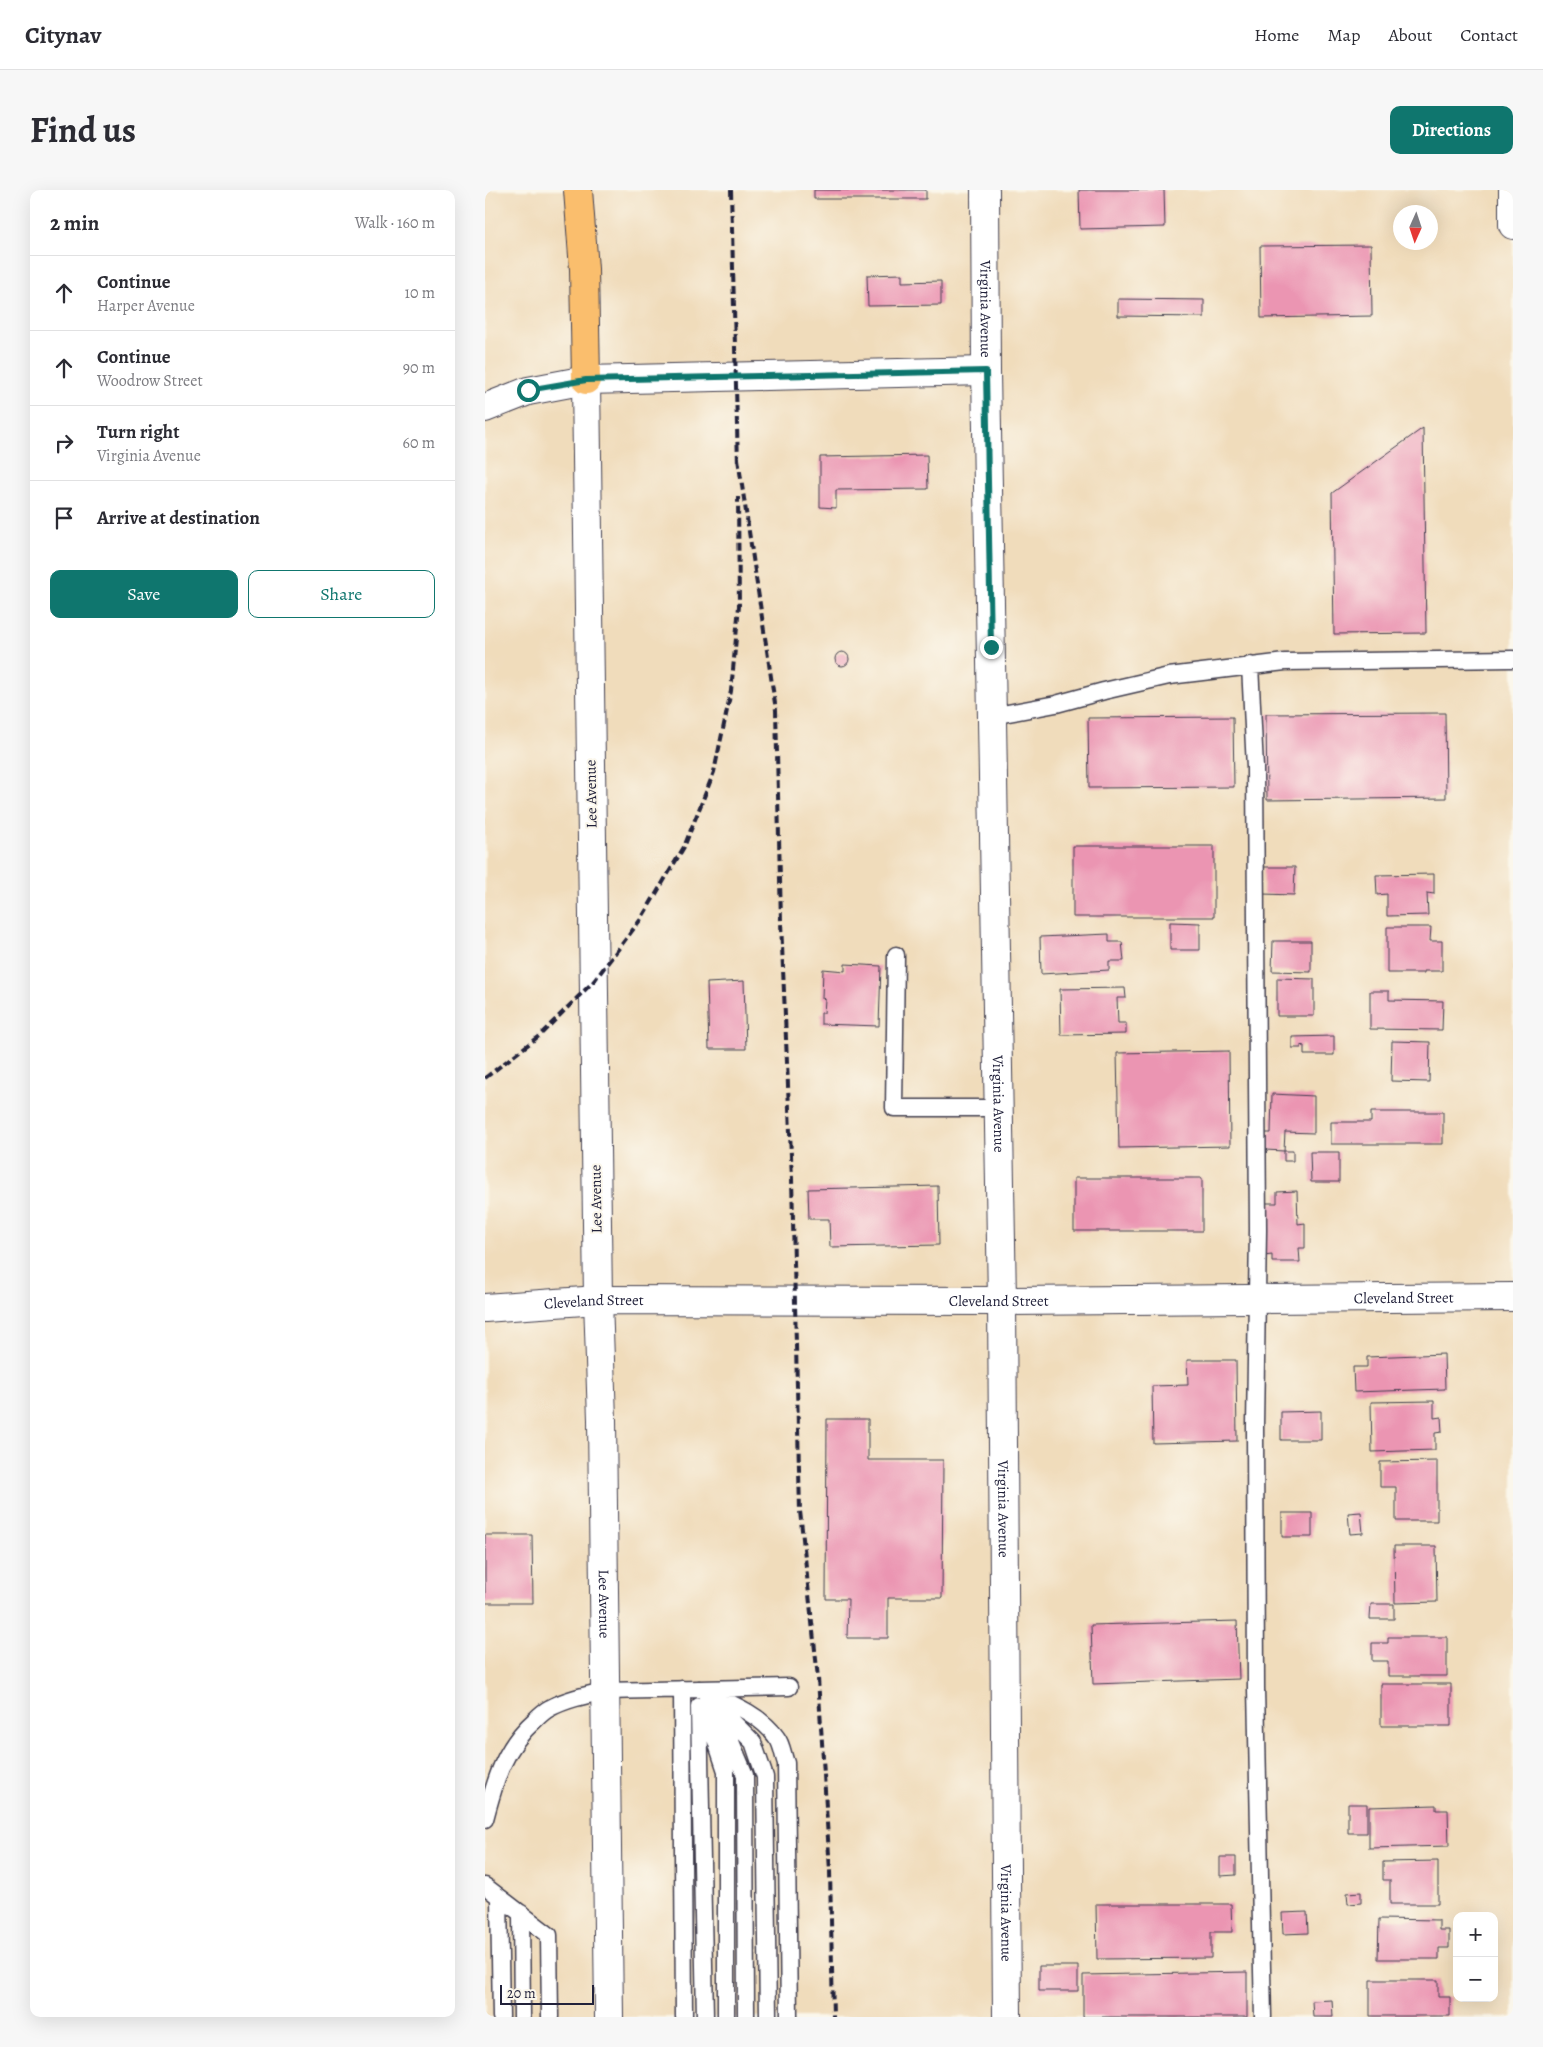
<!DOCTYPE html>
<meta charset="utf-8">
<style>
body{margin:0;font-family:Alegreya,serif;background:#f7f7f7;color:#2b2b33}
.controls{position:absolute;right:15px;bottom:15px;display:grid;overflow:hidden;border-radius:10px;box-shadow:0 5px 20px #0002}
.controls button{width:45px;height:45px;display:grid;place-items:center;padding:0;border:0;border-bottom:1px solid #e1e1e2;background:#fff;color:#2b2b33;font:25px sans-serif}
.compass{position:absolute;left:908px;top:15px;width:45px;height:45px;border-radius:50%;background:#fff;box-shadow:0 5px 20px #0002;rotate:183deg}
.scale{position:absolute;left:15px;bottom:12px;width:94px;box-sizing:border-box;padding-left:5px;border:2px solid #22223b;border-top:0;font-size:14px;line-height:18px;white-space:nowrap;color:#22223b;-webkit-text-stroke:4px #fbf7ec;paint-order:stroke}
.stop{position:absolute;width:15px;height:15px;margin:-11px;border:4px solid #0f766e;border-radius:50%;background:#fff}
.stop.end{background:#0f766e;border-color:#fff;box-shadow:0 1px 5px #0008}
.list{margin:0;padding:0;list-style:none}
h2{display:flex;justify-content:space-between;align-items:center;height:65px;margin:0;padding:0 20px;font-size:21px}
h2 small{font-size:16px;font-weight:400;color:#7c7c81}
.list li{display:grid;grid-template-columns:32px 1fr auto;gap:15px;align-items:center;box-sizing:border-box;height:75px;padding:0 20px;border-top:1px solid #e1e1e2}
.list b{display:block;font-size:19px;white-space:nowrap}
.list p{margin:0;font-size:16px;white-space:nowrap;color:#7c7c81}
.list em{font-size:16px;font-style:normal;color:#7c7c81}
.actions{display:flex;gap:10px;padding:15px 20px}
.actions a{flex:1;padding:11px 0;border:1px solid #0f766e;border-radius:10px;text-align:center;font-size:18px;color:#0f766e}
.actions .main{background:#0f766e;color:#fff}
.icon{flex:none;width:28px;height:28px;fill:none;stroke:currentColor;stroke-width:2;stroke-linecap:round;stroke-linejoin:round}
.map{position:relative;flex:none;width:1028px;height:1827px;overflow:hidden;border-radius:10px}
header{display:flex;align-items:center;gap:30px;box-sizing:border-box;height:70px;padding:0 25px;background:#fff;border-bottom:1px solid #e1e1e2}
header strong{font-size:24px}
nav{display:flex;gap:28px;margin-inline-start:auto;font-size:18px}
.intro{display:flex;align-items:center;justify-content:space-between;box-sizing:border-box;height:120px;padding:0 30px}
h1{margin:0;font-size:35px}
.button{padding:12px 22px;border-radius:10px;background:#0f766e;color:#fff;font-size:18px;font-weight:700}
main{display:flex;gap:30px;padding:0 30px}
aside{flex:1;background:#fff;border-radius:10px;box-shadow:0 5px 20px #0002}
.map>svg:first-child{display:block}
</style>
<header>
<strong>Citynav</strong>
<nav><a>Home</a><a>Map</a><a>About</a><a>Contact</a></nav>
</header>
<div class="intro"><h1>Find us</h1><a class="button">Directions</a></div>
<main>
<aside>
<h2>2 min<small>Walk · 160 m</small></h2>
<ul class="list">
<li><svg class="icon" aria-label="ahead" viewBox="0 0 24 24"><path d="M12 20V5M6 11l6-6 6 6"/></svg><div><b>Continue</b><p>Harper Avenue</p></div><em>10 m</em></li>
<li><svg class="icon" aria-label="ahead" viewBox="0 0 24 24"><path d="M12 20V5M6 11l6-6 6 6"/></svg><div><b>Continue</b><p>Woodrow Street</p></div><em>90 m</em></li>
<li><svg class="icon" aria-label="right" viewBox="0 0 24 24"><path d="M7 20v-9h11M14 6l5 5-5 5"/></svg><div><b>Turn right</b><p>Virginia Avenue</p></div><em>60 m</em></li>
<li><svg class="icon" aria-label="arrive" viewBox="0 0 24 24"><path d="M6 21V4h12l-3 4 3 4H6"/></svg><div><b>Arrive at destination</b></div></li>
</ul>
<div class="actions"><a class="main">Save</a><a>Share</a></div>
</aside>
<div class="map">
<svg width="1028" height="1827" viewBox="0 0 1028 1827">
<rect width="100%" height="100%" fill="#fbf7ec"/>
<filter id="ink" filterUnits="userSpaceOnUse"><feTurbulence type="fractalNoise" baseFrequency=".02" numOctaves="2"/><feDisplacementMap in="SourceGraphic" scale="10" xChannelSelector="R" yChannelSelector="G"/><feConvolveMatrix kernelMatrix="1 2 1 2 8 2 1 2 1" color-interpolation-filters="sRGB"/></filter>
<filter id="wash" filterUnits="userSpaceOnUse"><feTurbulence type="fractalNoise" baseFrequency=".0096" numOctaves="4" result="noise"/><feDisplacementMap in="SourceGraphic" scale="20" xChannelSelector="R" yChannelSelector="G"/><feGaussianBlur stdDeviation="1.12" result="paint"/><feColorMatrix in="noise" values="0 0 0 0 0 0 0 0 0 0 0 0 0 0 0 0 0 1.4 0 .05"/><feComposite in="paint" operator="in"/></filter>
<g filter="url(#wash)">
<rect width="100%" height="100%" fill="#f0dcbb"/>
<g id="blocks">
<path fill="#eb95b2" d="M329 0H441V9H329Z
M594 0H679L680 37 595 39Z
M886 55 887 126 776 128 775 56Z
M417 84V92L456 91V115L383 116 382 85Z
M633 109 719 110V127L633 126Z
M938 238 941 443 849 444 847 303Z
M442 265 443 299 351 300V318L335 317V267Z
M350 469a7 7 0 1 1 14 0a7 7 0 1 1-14 0Z
M960 523 961 608 782 610 781 524Z
M748 527 749 597 604 598 603 528Z
M588 656H729V727H588Z
M779 677H810L809 705 778 704Z
M949 684V704L942 703 943 725 902 726V704L892 705 891 685Z
M685 732 715 733V760H685Z
M902 737H946L945 751H957V781H939V783H902Z
M624 744V752H637L639 771H624V780L556 784 555 747Z
M788 751H826V782L787 781Z
M360 774 396 776 394 836 336 834V823H339L340 809 337 808 338 779 360 781Z
M792 788 829 789V826H792Z
M259 791 261 859H224L222 793Z
M640 798 641 808H632L633 833H641V844L576 845 575 799Z
M885 801H904V810L958 811 957 840 885 839Z
M849 846V865H819V856L816 855V858H807V847Z
M907 851 945 852 944 892 906 891Z
M744 861 745 956 634 958 632 863Z
M787 904 829 906V943L800 942 799 961 780 960V943H786Z
M886 922H958V954H846V932H886Z
M799 961H808V971H799Z
M825 962H854V992H826Z
M589 988H717V1041H589Z
M453 996 454 1055 345 1057 344 1029H324L323 999Z
M812 1001 813 1034 820 1033V1058H814L815 1072H787V1065L779 1066 777 1013H792V1002Z
M959 1164 960 1199 869 1202 868 1177H882V1167Z
M702 1170H751L752 1251 668 1253 667 1196 703 1195Z
M949 1211V1228L956 1227 957 1242 950 1243V1260L887 1262 886 1212Z
M836 1221V1250H796V1222Z
M342 1229H383V1270H458L457 1408H403V1448H362L363 1409H341Z
M952 1271V1331H911V1297H895V1272Z
M876 1322 878 1343 865 1344 863 1323Z
M797 1323H827V1347H797Z
M0 1345H47L48 1413H0Z
M909 1356H951L952 1412 910 1413Z
M886 1414H909V1429H885Z
M752 1431 754 1489 608 1494 606 1435Z
M903 1447H962V1486H903V1471H887V1453H903Z
M896 1494H966V1536H896Z
M863 1614H882V1643H863Z
M951 1615V1620H963L964 1656 884 1658V1617Z
M735 1667H751V1685L735 1686Z
M953 1671V1714H905V1690H898V1672Z
M876 1702V1713L863 1714 862 1703Z
M611 1714H746L747 1742H726V1768L612 1769Z
M822 1722 823 1743 798 1744 797 1723Z
M894 1729 954 1730V1740H964V1758H954V1769H893Z
M554 1776H593V1801H554Z
M762 1782V1827H598V1785Z
M885 1790H953V1807H965V1826H885Z
M847 1810 848 1827H828L827 1811Z"/>
</g>
</g>
<g filter="url(#ink)">
<use href="#blocks" fill-opacity="0" stroke="#413e4e" stroke-width="1"/>
<g fill="none" stroke-linecap="round" stroke-linejoin="round">
<g stroke="#413e4e" stroke-width="19">
<path id="service" d="M765 475 770 578 773 1040 770 1236 771 1498 778 1827
M507 526 571 514 619 501 684 486 800 472 1028 469
M411 765 409 918H514
M197 1499 199 1827
M214 1499C240 1511 275 1523 292 1548 297 1554 298 1566 301 1573L304 1827
M225 1509 268 1552 280 1587 283 1827
M214 1516 220 1827
M224 1516 247 1554 260 1585 261 1827
M223 1527 241 1581V1827
M0 1629C10 1591 19 1557 50 1530 54 1526 59 1521 65 1518 82 1509 102 1505 120 1501L304 1497
M0 1696 64 1745 65 1827
M14 1707 16 1827
M36 1723 37 1827"/>
</g>
<g stroke="#413e4e" stroke-width="30">
<g id="minor">
<path d="M1028 0V35"/>
<path d="M0 218 43 201 101 190"/>
<path id="s1" d="M113 1110 117 1230 124 1827"/>
<path id="s2" d="M517 1111 522 1827"/>
</g>
</g>
<g stroke="#413e4e" stroke-width="30">
<g id="tertiary">
<path id="s3" d="M500 0 501 181 517 1111"/>
<path d="M113 1110 101 190 501 181"/>
<path id="s4" d="M0 1118 113 1110 517 1111 1028 1107"/>
</g>
</g>
<g stroke="#413e4e" stroke-width="30">
<path id="motorway" d="M93 0 99 79 101 190"/>
</g>
<use href="#service" stroke="#fff" stroke-width="16"/>
<use href="#minor" stroke="#fff" stroke-width="28"/>
<use href="#tertiary" stroke="#fff" stroke-width="28"/>
<use href="#motorway" stroke="#fabe6d" stroke-width="28"/>
<path stroke="#22223b" stroke-width="4" stroke-dasharray="8 4" stroke-linecap="butt" d="M246 0 253 275
M253 269 291 520 296 732 307 989 315 1321 333 1488 345 1681 348 1827
M0 888 54 846 109 791 156 729 199 657 229 582 246 501 254 416 253 307"/>
</g>
</g>
<g fill="none" stroke-linecap="round" stroke-linejoin="round" filter="url(#ink)">
<path stroke="#0f766e" stroke-width="6" d="M43 200 101 190 501 181 506 457"/>
</g>
<g text-anchor="middle" dominant-baseline="central" stroke-width="4" stroke-linejoin="round" paint-order="stroke">
<g font-size="15" fill="#22223b" stroke="#fbf7ec">
<text stroke="none"><textPath href="#s3" startOffset="119">Virginia Avenue</textPath></text>
<text transform="translate(106 604) rotate(-91)">Lee Avenue</text>
<text stroke="none"><textPath href="#s3" startOffset="914">Virginia Avenue</textPath></text>
<text transform="translate(111 1009) rotate(-91)">Lee Avenue</text>
<text stroke="none"><textPath href="#s4" startOffset="919">Cleveland Street</textPath></text>
<text stroke="none"><textPath href="#s4" startOffset="514">Cleveland Street</textPath></text>
<text stroke="none"><textPath href="#s4" startOffset="109">Cleveland Street</textPath></text>
<text stroke="none"><textPath href="#s2" startOffset="208">Virginia Avenue</textPath></text>
<text stroke="none"><textPath href="#s1" startOffset="304">Lee Avenue</textPath></text>
<text stroke="none"><textPath href="#s2" startOffset="612">Virginia Avenue</textPath></text>
</g>
</g>
</svg>
<div class="controls">
<button>+</button>
<button>−</button>
</div>
<svg class="compass" viewBox="-18 -18 36 36"><path d="M0-13l5 13h-10z" fill="#e53935"/><path d="M0 13l5-13h-10z" fill="#7c7c81"/></svg>
<div class="scale">20 m</div>
<div class="stop" style="left:43px;top:200px"></div>
<div class="stop end" style="left:506px;top:457px"></div>
</div>
</main>
